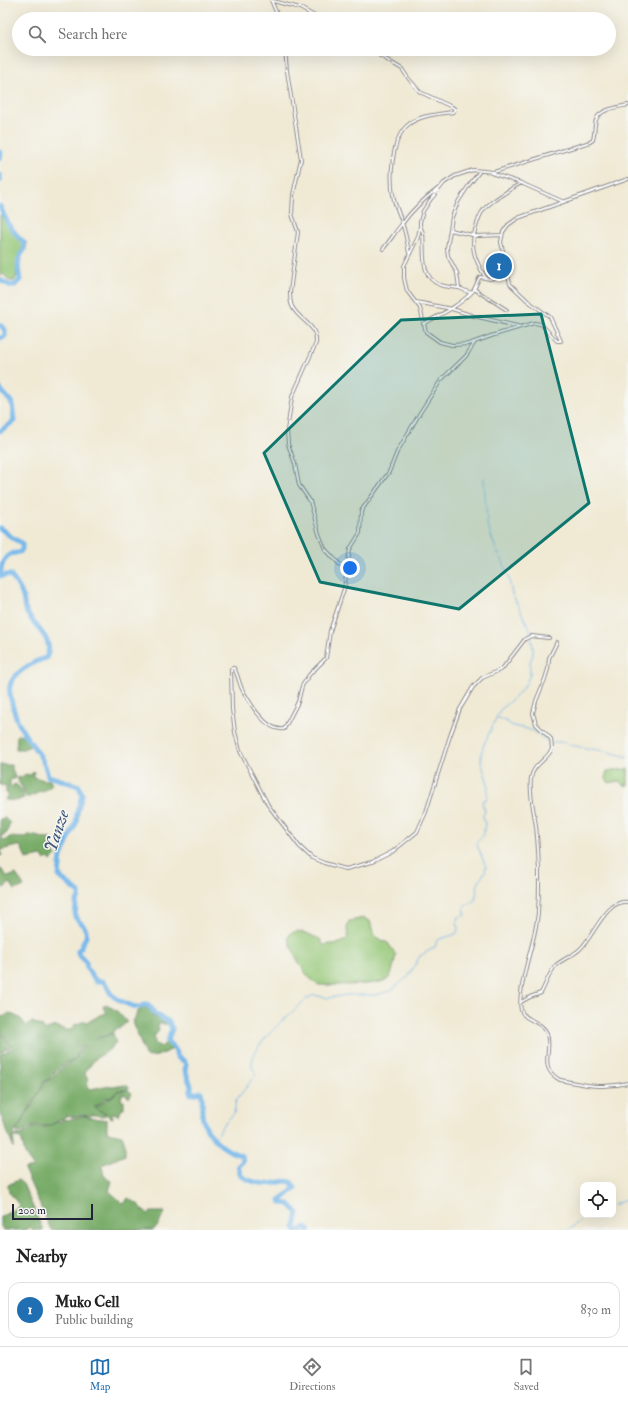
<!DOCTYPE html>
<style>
body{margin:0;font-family:"IM FELL Double Pica",serif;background:#f6f6f6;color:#222}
.controls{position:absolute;right:12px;bottom:12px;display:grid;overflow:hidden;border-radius:8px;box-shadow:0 4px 16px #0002}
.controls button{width:36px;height:36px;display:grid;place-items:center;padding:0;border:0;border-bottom:1px solid #e0e0e0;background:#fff;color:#222;font:20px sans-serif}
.scale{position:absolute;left:12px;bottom:10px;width:81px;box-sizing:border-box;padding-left:4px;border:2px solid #22223b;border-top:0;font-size:11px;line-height:14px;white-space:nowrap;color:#22223b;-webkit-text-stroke:3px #f6f6f2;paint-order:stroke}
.you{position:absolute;left:350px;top:568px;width:14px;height:14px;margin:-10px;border:3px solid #fff;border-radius:50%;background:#1a73e8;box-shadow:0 0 0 6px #1a73e833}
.badge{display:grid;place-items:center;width:26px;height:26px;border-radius:50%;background:#1f6fb2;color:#fff;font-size:13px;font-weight:700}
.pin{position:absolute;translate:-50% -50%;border:2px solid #fff;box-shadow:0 1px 4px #0006}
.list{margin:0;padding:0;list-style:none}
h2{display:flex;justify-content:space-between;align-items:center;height:52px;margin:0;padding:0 16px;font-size:17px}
h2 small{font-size:13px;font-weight:400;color:#767676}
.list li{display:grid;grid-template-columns:26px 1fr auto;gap:12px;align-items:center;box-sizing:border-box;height:56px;margin:0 8px 8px;padding:0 8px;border:1px solid #e0e0e0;border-radius:12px}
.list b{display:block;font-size:15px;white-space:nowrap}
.list p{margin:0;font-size:13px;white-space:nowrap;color:#767676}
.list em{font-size:13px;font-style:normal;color:#767676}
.icon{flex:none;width:22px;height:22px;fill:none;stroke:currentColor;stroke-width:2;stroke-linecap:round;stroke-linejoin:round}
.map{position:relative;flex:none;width:628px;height:1230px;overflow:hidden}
.search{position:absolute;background:#fff;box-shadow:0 4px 16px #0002;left:12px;right:12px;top:12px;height:44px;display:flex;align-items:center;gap:10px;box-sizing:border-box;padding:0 14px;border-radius:22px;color:#767676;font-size:15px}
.sheet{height:116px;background:#fff}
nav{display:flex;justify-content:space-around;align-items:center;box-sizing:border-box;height:56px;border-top:1px solid #e0e0e0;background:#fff;font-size:11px;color:#767676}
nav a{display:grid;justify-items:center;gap:2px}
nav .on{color:#1f6fb2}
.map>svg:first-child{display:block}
</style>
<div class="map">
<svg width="628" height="1230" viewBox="0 0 628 1230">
<rect width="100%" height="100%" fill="#f6f6f2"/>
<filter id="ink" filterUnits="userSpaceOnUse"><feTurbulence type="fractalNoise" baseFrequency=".025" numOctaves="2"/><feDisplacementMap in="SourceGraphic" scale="8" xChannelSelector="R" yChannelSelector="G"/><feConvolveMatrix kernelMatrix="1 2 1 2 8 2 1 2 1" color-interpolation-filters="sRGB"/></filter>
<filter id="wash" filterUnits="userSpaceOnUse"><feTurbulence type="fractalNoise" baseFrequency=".012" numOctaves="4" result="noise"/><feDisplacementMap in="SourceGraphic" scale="16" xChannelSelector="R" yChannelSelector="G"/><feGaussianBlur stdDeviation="0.9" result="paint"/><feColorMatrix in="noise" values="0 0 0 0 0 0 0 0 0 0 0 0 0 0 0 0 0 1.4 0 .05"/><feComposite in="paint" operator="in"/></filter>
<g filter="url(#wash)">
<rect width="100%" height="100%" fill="#f0ead5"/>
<path fill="#95c777" stroke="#5c7459" d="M0 215 5 217 14 230 27 243 26 249C12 260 21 271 14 281H10L3 274 0 276Z
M628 769V785H623L619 781 609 783C605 779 605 776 607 771L614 770Z
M364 918 370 921 374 936 388 943 396 955C394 962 393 974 388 979 380 986 331 985 319 985 304 978 293 952 288 938L291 933 297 931 306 933 320 939 323 945 341 943 348 938 347 928 349 921Z"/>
<path fill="#78ac68" stroke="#4d6752" d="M24 734 33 745 23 749H16L17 735Z
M0 765H11L15 778 10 780V787H12L13 785 16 784 22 790 24 798 16 801 5 800 8 794 6 793V786L0 785Z
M34 771V777L44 780H50L52 785 43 792 40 791 33 796 31 795 30 797H26L23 789 16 778 22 777 26 774 30 775Z
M5 818 10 823 7 833 1 836 2 839 5 841 9 837 25 838 28 835C34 835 42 838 48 839L50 838V847L56 856 51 861 48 858 44 860 42 856 26 859 21 846H17L1 850 2 855 0 856V819Z
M0 868 8 877 16 874 24 886 15 890 10 883 4 888 0 885Z
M104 1004 116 1010 127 1022 120 1028H116L113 1032 105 1036H99L94 1040 98 1039 99 1037H105L113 1033 116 1042 109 1050 95 1059 90 1066 86 1069 85 1075 89 1080 87 1084 88 1087 91 1089 104 1086 113 1087 125 1085 129 1087V1089L118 1090 114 1095 108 1098 106 1097 101 1103 94 1107 102 1112 105 1113 106 1115 101 1117C99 1115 92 1114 89 1116L81 1115 72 1117 66 1116C62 1119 52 1125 46 1126 43 1126 38 1125 34 1126 27 1128 24 1134 16 1132 22 1123 26 1111 34 1104 35 1096 42 1089 45 1082L49 1080 67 1064 74 1061 83 1046H81L74 1060 66 1063 51 1076 48 1080 44 1081C38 1097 28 1109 20 1124 18 1128 14 1131 14 1135 13 1139 14 1144 14 1148L0 1114V1055L13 1047 0 1031V1017L5 1016 9 1013 20 1018 27 1026 32 1022 42 1026 45 1031C59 1021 59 1031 71 1030L74 1025 85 1021 88 1022 100 1015 107 1013 103 1008Z
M145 1007 151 1011 153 1016 160 1018 169 1024H158L159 1030 154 1037 155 1043 161 1047 166 1042 173 1049 157 1056 148 1057 145 1055 133 1022 138 1011Z
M0 1033 11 1046 0 1053Z
M128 1090 132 1093 129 1098 125 1094H122L121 1101H124V1108H122L119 1116 114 1113H112L113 1118 109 1117 105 1112H102L95 1107 102 1104 107 1098H110L118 1091Z
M82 1116 107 1120V1132L122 1135 125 1143V1155L102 1165C103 1172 104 1179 112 1181L109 1191 124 1204 128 1198 138 1204 142 1210 148 1214 151 1212H165L157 1227 153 1230H51L24 1169 33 1167 25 1154 21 1138 15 1137 16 1135 23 1134 34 1127H46L57 1122H61L63 1119 68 1120Z
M18 1180 23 1184 43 1230H33L31 1227 25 1230H3L0 1224V1217L15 1209 19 1205 9 1192 8 1185Z"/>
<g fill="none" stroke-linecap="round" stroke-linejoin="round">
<path stroke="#75b7ea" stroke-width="1" d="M497 718C507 719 507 724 514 726 520 728 527 728 533 731 539 733 542 739 549 742
M553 742H565L569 745 605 751 628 757
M213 1138 216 1136 224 1123 234 1114 236 1100 248 1085 256 1074C255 1071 252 1069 252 1066 250 1044 292 1014 306 999L314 995 328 998 347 995H375L390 991 408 977 420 956 435 947 437 940 456 934 458 929 457 919 459 917 466 915 464 909 465 906 475 900 478 884 485 871 486 867 477 845V842L483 836 485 823 483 816 485 810 483 806 482 801 487 799 488 784 481 761V754L484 744 500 710 517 695 526 684 530 674V662L533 655V648L530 629 512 594 509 579 502 559 497 552 487 524 484 478
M613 1205 628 1199
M568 1230 588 1215"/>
<path stroke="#75b7ea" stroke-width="5" d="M0 152 1 154 0 158
M0 175V180
M0 206C5 221 13 232 24 243V250C16 259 18 270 20 280L15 285 11 286 0 280
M0 325 5 330V336L0 338
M0 389 12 403 14 421 0 431
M0 528 14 539 22 543V549L20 552C17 553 14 553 11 554 3 557 0 569 1 576L6 575H10C15 581 21 589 23 597 24 601 24 605 25 609 31 625 57 639 46 658 35 661 12 673 10 686 8 695 16 719 21 728 30 745 44 755 48 776L79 786 82 795 77 813 76 823 61 856 59 876 79 893V898L76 903 75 917C81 923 90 930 85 939 83 943 81 943 81 948L78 950V953L86 962 87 969 96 981C98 981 100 981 102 981 107 983 108 990 111 994 116 999 132 1008 140 1007 142 1007 144 1005 146 1004L152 1009 154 1013 169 1022 172 1029 167 1041 175 1049 177 1057 184 1061 186 1064 185 1070 191 1086V1094L201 1092C204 1099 201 1107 202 1114 203 1129 218 1145 230 1151 234 1153 238 1154 242 1156L243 1161 238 1166 241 1176C252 1183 262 1185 275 1183 281 1182 285 1180 291 1182L295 1188 280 1201 281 1203 289 1204 298 1213 295 1227 297 1230
M301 1230 306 1227 309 1230"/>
</g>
</g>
<g filter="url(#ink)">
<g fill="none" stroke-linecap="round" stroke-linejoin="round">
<g stroke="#898688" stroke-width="4">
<path id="street" d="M271 0 279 19
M273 1 300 8 320 19
M285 49 287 71 301 159 293 195 292 214 298 232 290 292C290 298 290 304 293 308 301 322 317 324 316 343L292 397 287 431 288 444 295 464 299 485 310 501 319 534 325 549 346 571
M369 49 402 69 408 78 420 92 452 107 455 109 453 112C439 114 420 115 409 124 391 137 389 180 394 200 396 208 400 215 402 223 406 233 407 243 409 253
M628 105C619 107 599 109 596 120 594 126 595 133 593 140L590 142 494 172 473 170 455 176 444 183 431 199 423 211 420 222V227L418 237 404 266V278L407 291 420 308 426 332 440 342 452 345 469 344 491 336 534 323 541 324 557 341H561L550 317 528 301 510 284 501 242 503 232 508 225 518 218 628 179
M491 173 521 183 564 202
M421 228 423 233C425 251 419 277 440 285 446 287 453 287 459 288
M450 230 477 236 502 235
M383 249C390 241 395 232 402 224 412 210 425 198 439 188
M485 277C474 258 469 246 477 224 479 217 481 211 487 206 497 197 509 190 521 183
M474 289 507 310
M471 293 459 288 457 273 448 256 447 248 450 230 452 217 458 202 469 185 480 171
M416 302 452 309 474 316 521 327
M423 324C442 314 459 306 473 291 476 287 477 281 480 277L490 279 500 276 508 277
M475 342 466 356 441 380 421 411 397 452 389 472 361 511 360 533 350 549 344 589 330 631 326 658 309 675 302 686 298 702 284 729C266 732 250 703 242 689 239 683 238 675 234 668H233L231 669 232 709 235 732 240 751 268 805 299 846 312 858 324 863 346 869 372 862 392 852 417 832 426 812 450 736 460 709 473 687 482 678 502 669 525 639 531 636 549 638
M557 642 549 658 548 669 545 679 536 701 533 713 536 724 551 739 552 749C547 760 533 764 531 778 529 794 534 811 536 826 539 854 540 883 538 912 536 937 526 961 522 986 521 994 519 1003 521 1010 524 1021 543 1021 547 1034 553 1052 537 1067 560 1080 584 1085 603 1089 628 1083
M521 1002 530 997 541 993C546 984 549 973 556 965 563 959 572 956 579 950 593 939 605 899 628 902"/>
</g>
<use href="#street" stroke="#fff" stroke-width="2"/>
</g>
</g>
<path fill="#0f766e" fill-opacity="0.2" stroke="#0f766e" stroke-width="3" stroke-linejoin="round" d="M541 314 589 503 459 609 320 582 264 453 401 320Z"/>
<g text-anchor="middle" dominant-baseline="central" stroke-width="3" stroke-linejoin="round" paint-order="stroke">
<g font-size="18" font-style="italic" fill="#3f5678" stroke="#f6f6f2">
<text transform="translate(57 831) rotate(-71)">Yanze</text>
</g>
</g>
</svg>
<div class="controls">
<button><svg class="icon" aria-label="locate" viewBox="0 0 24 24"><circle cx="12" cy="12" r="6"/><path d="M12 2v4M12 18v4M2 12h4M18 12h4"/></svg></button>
</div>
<div class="scale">200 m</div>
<div class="you"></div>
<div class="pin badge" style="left:499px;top:266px">1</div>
<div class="search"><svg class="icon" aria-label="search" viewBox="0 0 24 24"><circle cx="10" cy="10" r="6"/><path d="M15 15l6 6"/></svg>Search here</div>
</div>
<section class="sheet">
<h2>Nearby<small></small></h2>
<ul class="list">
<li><span class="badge">1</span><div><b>Muko Cell</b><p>Public building</p></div><em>830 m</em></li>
</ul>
</section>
<nav>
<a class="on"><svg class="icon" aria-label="map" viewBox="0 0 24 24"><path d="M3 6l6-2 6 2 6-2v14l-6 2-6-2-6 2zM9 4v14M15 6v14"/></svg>Map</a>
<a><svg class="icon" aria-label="directions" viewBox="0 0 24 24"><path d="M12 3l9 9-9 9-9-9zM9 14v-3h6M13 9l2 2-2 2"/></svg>Directions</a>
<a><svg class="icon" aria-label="saved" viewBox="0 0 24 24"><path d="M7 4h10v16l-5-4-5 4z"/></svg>Saved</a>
</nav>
